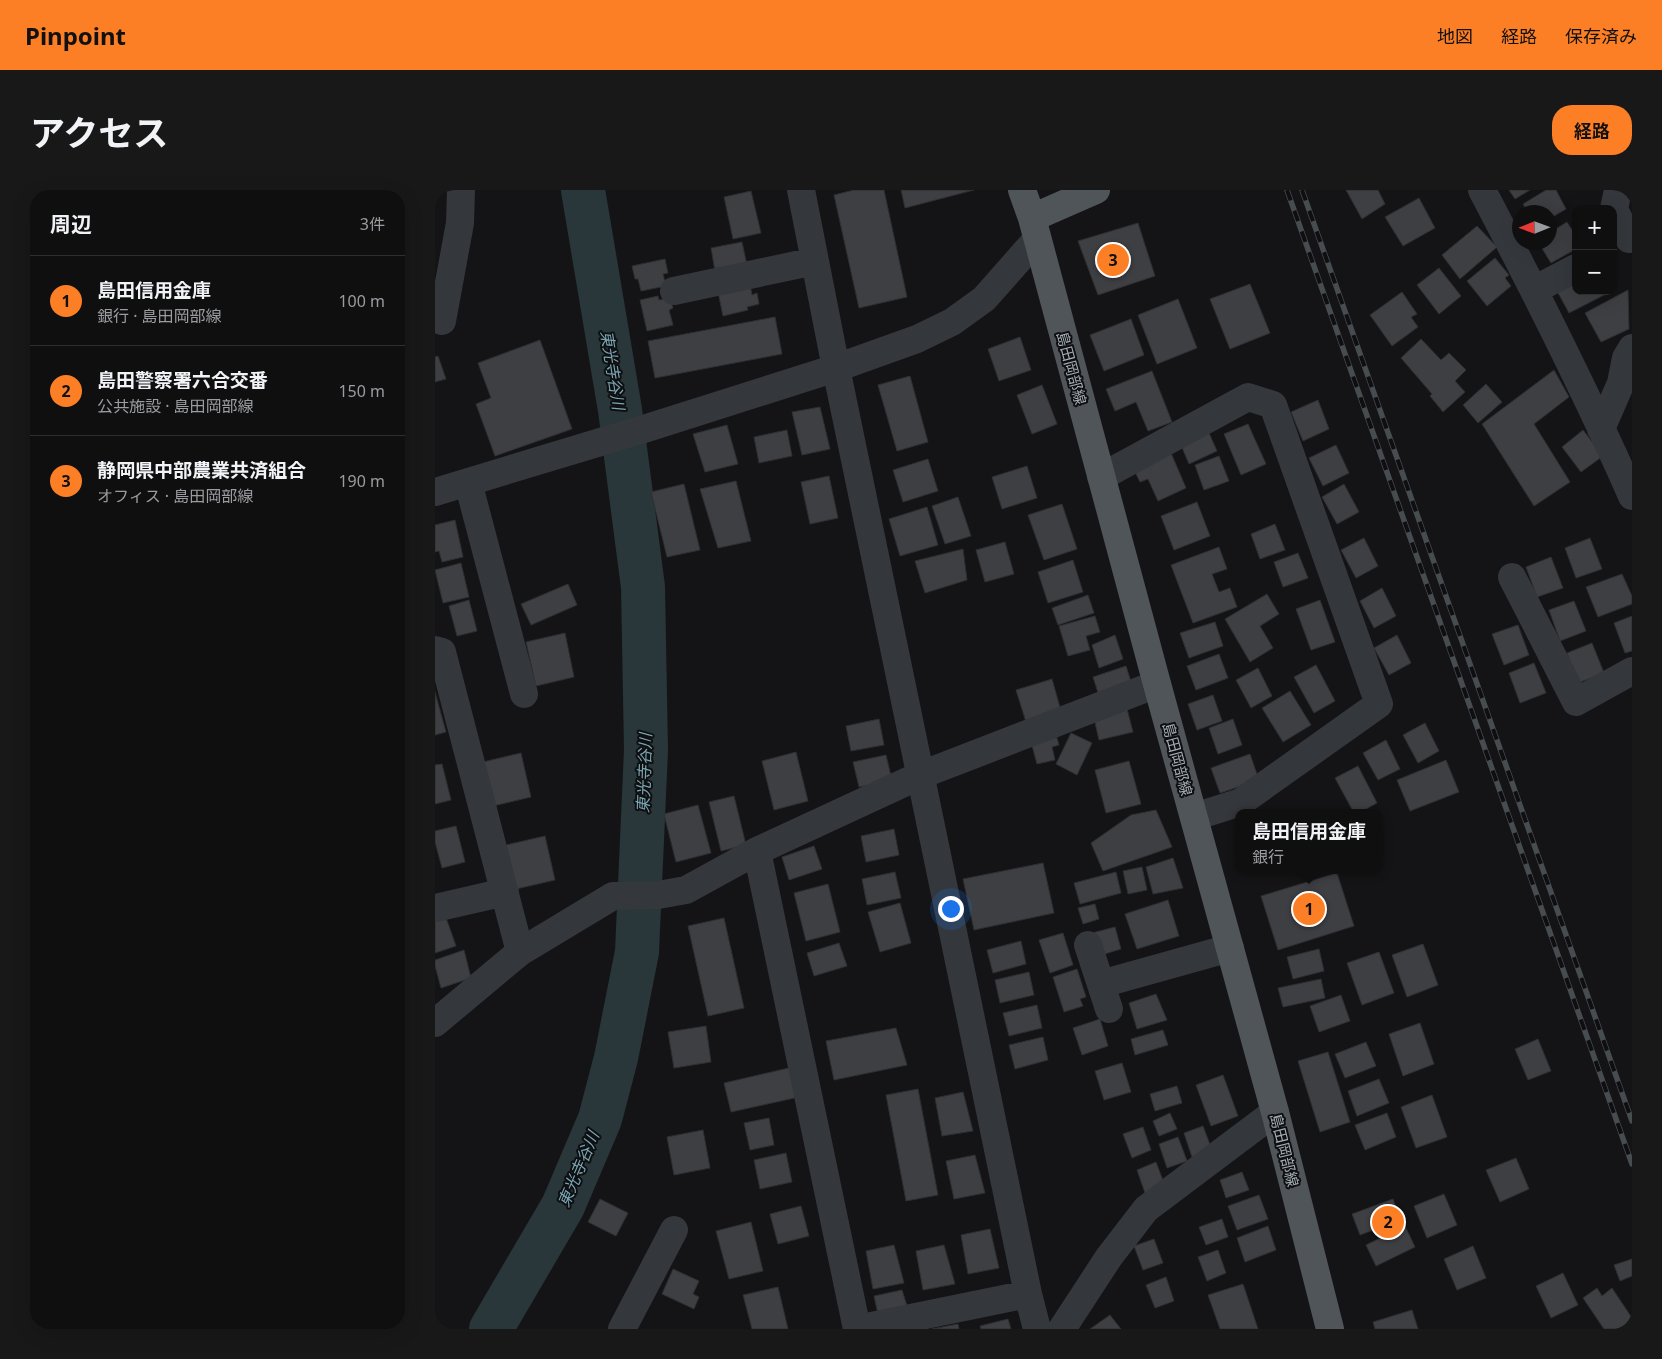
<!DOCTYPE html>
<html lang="ja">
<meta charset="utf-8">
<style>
body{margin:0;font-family:"Noto Sans","Noto Sans JP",sans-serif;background:#181819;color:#f1f3f6}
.controls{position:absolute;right:15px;top:15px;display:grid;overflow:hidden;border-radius:10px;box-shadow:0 5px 20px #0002}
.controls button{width:45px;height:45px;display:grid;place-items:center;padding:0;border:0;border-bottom:1px solid #2f2f30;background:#0f0f10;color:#f1f3f6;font:25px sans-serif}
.compass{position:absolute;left:1077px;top:15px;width:45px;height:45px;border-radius:50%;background:#0f0f10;box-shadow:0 5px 20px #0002;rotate:269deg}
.you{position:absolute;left:515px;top:718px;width:18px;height:18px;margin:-12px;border:4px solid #fff;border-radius:50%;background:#1a73e8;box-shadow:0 0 0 8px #1a73e833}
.badge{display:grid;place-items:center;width:32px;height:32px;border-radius:50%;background:#fd7f25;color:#111;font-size:16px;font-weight:700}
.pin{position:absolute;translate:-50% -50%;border:2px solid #fff;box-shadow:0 1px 5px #0006}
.popup{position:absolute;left:800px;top:619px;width:148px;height:65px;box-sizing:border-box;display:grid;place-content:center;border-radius:10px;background:#0f0f10;filter:drop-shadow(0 1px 4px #0005);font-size:16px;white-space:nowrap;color:#9b9c9f}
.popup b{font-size:19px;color:#f1f3f6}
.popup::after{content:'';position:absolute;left:50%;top:100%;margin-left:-10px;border:10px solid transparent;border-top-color:#0f0f10}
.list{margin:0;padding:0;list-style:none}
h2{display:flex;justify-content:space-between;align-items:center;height:65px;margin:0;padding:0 20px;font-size:21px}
h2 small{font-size:16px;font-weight:400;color:#9b9c9f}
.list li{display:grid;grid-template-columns:32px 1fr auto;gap:15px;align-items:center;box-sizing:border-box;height:90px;padding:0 20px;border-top:1px solid #2f2f30}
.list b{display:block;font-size:19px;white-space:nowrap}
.list p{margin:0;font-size:16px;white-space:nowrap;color:#9b9c9f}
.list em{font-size:16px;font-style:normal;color:#9b9c9f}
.map{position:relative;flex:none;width:1197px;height:1139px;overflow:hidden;border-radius:20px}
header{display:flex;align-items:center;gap:30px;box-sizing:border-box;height:70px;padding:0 25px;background:#fd7f25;color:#111}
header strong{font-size:24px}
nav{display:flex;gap:28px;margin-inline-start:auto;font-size:18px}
.intro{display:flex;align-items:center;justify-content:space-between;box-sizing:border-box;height:120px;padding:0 30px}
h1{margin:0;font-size:35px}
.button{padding:12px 22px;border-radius:20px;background:#fd7f25;color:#111;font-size:18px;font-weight:700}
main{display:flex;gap:30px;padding:0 30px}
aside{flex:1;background:#0f0f10;border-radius:20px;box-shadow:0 5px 20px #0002}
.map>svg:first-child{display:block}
</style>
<header>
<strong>Pinpoint</strong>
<nav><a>地図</a><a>経路</a><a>保存済み</a></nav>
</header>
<div class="intro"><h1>アクセス</h1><a class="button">経路</a></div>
<main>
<aside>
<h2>周辺<small>3件</small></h2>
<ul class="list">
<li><span class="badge">1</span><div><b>島田信用金庫</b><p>銀行 · 島田岡部線</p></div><em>100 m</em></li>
<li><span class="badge">2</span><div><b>島田警察署六合交番</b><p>公共施設 · 島田岡部線</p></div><em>150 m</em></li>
<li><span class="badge">3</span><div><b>静岡県中部農業共済組合</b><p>オフィス · 島田岡部線</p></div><em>190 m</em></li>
</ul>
</aside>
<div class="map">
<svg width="1197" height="1139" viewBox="0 0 1197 1139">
<rect width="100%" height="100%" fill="#141416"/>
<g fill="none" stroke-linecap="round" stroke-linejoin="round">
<path stroke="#29373a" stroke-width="44" d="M56 1139 128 1016 165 929 181 868 202 762 211 560 208 397 185 220 148 0"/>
</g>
<path fill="#3e3f43" stroke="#2e2f32" d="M419 0H449L472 107 424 118 399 5Z
M466 0H539L470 18Z
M911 0H943L950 14 927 29Z
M1074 0H1095L1080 9Z
M1111 0H1121L1131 19 1114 29V22H1093L1088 14Z
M316 1 326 43 298 49 289 7Z
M984 8 1000 38 968 56 950 27Z
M1132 32 1141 46V59L1116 73 1103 52H1114V43Z
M703 33 720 86 663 105 643 51Z
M1042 36 1062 57 1025 89 1007 65Z
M307 52 312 75 280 81 276 58Z
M1060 68 1074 85 1070 88 1076 96 1052 116 1032 91Z
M230 69 233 83 228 84 231 96 206 101 203 89H200L197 76Z
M1004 78 1026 106 1004 124 982 95Z
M1141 90V101H1172L1173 103 1134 123 1122 101Z
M315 94 317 105 322 103 324 114 312 117 313 120 288 126 283 102Z
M815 94 835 143 795 159 775 109Z
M1193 100 1194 139 1166 152 1150 123Z
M967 102 982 124 976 127 983 137 957 156 935 125Z
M223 106 224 110 235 108 238 118 234 120 238 135 212 141 205 110Z
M743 109 762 158 722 174 703 125Z
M340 127 347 164 220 188 213 151Z
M696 129 709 165 669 181 655 145Z
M585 147 596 180 564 191 553 159Z
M986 149 1006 170 1014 163 1031 180 1020 191 1030 202 1008 222 995 206 997 204 966 168Z
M105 150 137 239 60 266 41 214 56 208 43 173Z
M3 166 11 189 0 192V167Z
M1119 180 1134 207 1099 234 1135 292 1099 316 1047 234Z
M717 181 737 232 713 241 701 212 680 221 671 199Z
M475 186 493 252 462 261 443 195Z
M1051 194 1067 212 1043 233 1028 215Z
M607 195 622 234 597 244 582 205Z
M883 210 894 239 868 251 856 222Z
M385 217 395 259 367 265 357 222Z
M813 234 831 274 806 285 789 244Z
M292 235 303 274 270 282 258 244Z
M352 240 357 266 324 273 319 247Z
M1148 240 1168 266 1146 282 1127 257Z
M774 243 782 261 754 274 746 255Z
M901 255 914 283 888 296 874 268Z
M736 263 751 298 723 311 713 289 705 292 699 280Z
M784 266 794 291 769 300 760 275Z
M493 269 503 301 468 312 458 280Z
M592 276 602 308 567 319 557 287Z
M394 286 403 328 375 334 366 292Z
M301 291 316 351 283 358 265 299Z
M249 294 265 360 232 367 216 302Z
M909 294 924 322 902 334 887 307Z
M523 307 536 346 510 354 497 316Z
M762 312 775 346 739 360 726 326Z
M627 314 642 359 609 370 593 325Z
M492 317 503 355 465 366 454 329Z
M20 330 28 367 7 372 4 361 0 362V335Z
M840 334 850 360 825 369 816 344Z
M929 348 943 376 921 388 906 360Z
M1155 348 1167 379 1141 388 1130 358Z
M570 352 579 384 550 392 541 360Z
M784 357 792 379 777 384 784 402 795 398 802 417 758 433 736 375Z
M528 359 532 390 490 403 480 371Z
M863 363 873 388 848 397 839 372Z
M1116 367 1128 398 1102 407 1091 377Z
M638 370 648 402 613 413 603 382Z
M26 373 34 407 8 413 0 380Z
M1187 384 1197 406V414L1163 427 1151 397Z
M133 394 142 415 96 435 86 414Z
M947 398 961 426 939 438 925 411Z
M832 404 844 424 825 436 838 458 815 472 790 429Z
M653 405 659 423 623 435 617 418Z
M34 410 42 441 22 446 14 416Z
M885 410 900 452 876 460 861 419Z
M1139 411 1151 441 1125 451 1114 420Z
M660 426 665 442 651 446 655 460 633 466 624 436Z
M1197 426V461L1190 463 1179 433Z
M780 432 788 456 754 468 745 443Z
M1083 435 1094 465 1069 475 1057 444Z
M130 443 139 487 101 496 91 452Z
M680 445 688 469 664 478 657 455Z
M962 445 976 473 954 485 939 458Z
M1157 453 1169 483 1143 493 1132 463Z
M784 464 793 488 761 500 752 476Z
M1099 473 1111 503 1085 513 1074 483Z
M881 475 900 511 879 523 859 487Z
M691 476 698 498 665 509 658 487Z
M823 478 837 506 816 518 801 490Z
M617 489 626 521 591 532 581 500Z
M855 501 876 535 848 552 827 518Z
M0 502 11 542 0 545Z
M778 505 787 531 762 540 753 514Z
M692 519 698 542 664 550 659 528Z
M444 529 449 555 416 561 411 536Z
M798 529 807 555 783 564 774 538Z
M990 533 1004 561 983 573 968 545Z
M636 543 657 553 642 585 621 574Z
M621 545 624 555 617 557 620 570 602 574 596 552Z
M951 550 965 579 943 590 928 563Z
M361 562 373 611 339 620 327 571Z
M86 563 96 607 58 616 48 572Z
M815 564 824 590 785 603 776 578Z
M451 565 457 590 424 597 418 572Z
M1011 570 1024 602 975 621 962 590Z
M694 571 706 614 671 623 660 580Z
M7 574 16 610 0 614V575Z
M923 576 942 613 924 623H919L900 588Z
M299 606 311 655 286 661 274 612Z
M263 615 276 663 241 672 229 624Z
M721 620 737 657 668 681 656 653 696 625Z
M21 636 30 672 7 678 0 652V641Z
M459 639 464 665 431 672 426 646Z
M110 646 120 690 81 699 71 655Z
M379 656 387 679 354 690 347 667Z
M738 668 748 698 718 704 711 677Z
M608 673 619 723 539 740 528 689Z
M707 677 712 700 693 704 688 681Z
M460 682 466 708 432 715 427 689Z
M681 682 686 703 645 714 639 693Z
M902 683 919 736 843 760 826 706Z
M393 694 405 742 371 751 359 703Z
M733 710 744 746 702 759 690 724Z
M465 713 476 753 445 762 433 722Z
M660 714 664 729 648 734 643 718Z
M9 722 21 756 0 763V726Z
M289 728 309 818 273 826 253 736Z
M680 737 686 759 663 766 657 743Z
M628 743 638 775 615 783 604 750Z
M586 751 591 774 558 783 552 760Z
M404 753 412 776 379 786 372 763Z
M988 754 1003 795 972 807 957 765Z
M884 759 889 781 858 789 852 767Z
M29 760 36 788 6 798 0 776V770Z
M944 762 959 803 927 815 912 773Z
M642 779 651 807 645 809 648 816 629 822 618 787Z
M594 782 599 805 565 813 560 790Z
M886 789 890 808 848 817 843 798Z
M721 804 732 830 702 839 694 813Z
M906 805 915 831 884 842 875 816Z
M602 815 607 838 574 846 568 823Z
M665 829 673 856 647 865 638 838Z
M985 833 999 874 968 886 954 844Z
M271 836 276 872 239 878 233 842Z
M461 838 472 875 399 890 391 851Z
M728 840 733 855 700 865 696 849Z
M608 847 613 870 580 879 574 855Z
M1103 849 1116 881 1093 890 1080 859Z
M931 852 941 876 910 888 900 864Z
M893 862 915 932 885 942 863 871Z
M687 873 696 902 669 910 660 881Z
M358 877 364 907 296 922 289 893Z
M788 885 803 926 776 936 761 895Z
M944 889 954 913 922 926 913 901Z
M742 896 747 913 720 921 715 904Z
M483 899 503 1005 471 1011 451 905Z
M528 902 538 941 507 946 500 908Z
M997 905 1012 947 981 958 966 917Z
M735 923 742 939 724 946 718 931Z
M952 923 961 947 930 960 920 935Z
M334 928 339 955 315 960 309 933Z
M768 936 777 960 757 967 749 943Z
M708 937 716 960 697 968 688 944Z
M268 940 275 978 239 985 232 947Z
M743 947 752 971 732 978 724 954Z
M351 963 357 992 325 999 319 970Z
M540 965 550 1003 519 1009 511 971Z
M1081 968 1094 999 1065 1012 1051 980Z
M721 972 730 996 710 1003 702 980Z
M807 982 814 1000 791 1008 785 990Z
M1009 1004 1022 1035 992 1048 979 1016Z
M824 1005 833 1029 802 1040 793 1016Z
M165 1009 193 1023 181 1046 153 1032Z
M958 1009 965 1030 925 1045 917 1024Z
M366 1016 374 1046 343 1054 335 1024Z
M787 1029 793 1047 771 1055 764 1037Z
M316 1032 328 1081 294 1089 281 1041Z
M833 1036 841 1060 810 1072 802 1048Z
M970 1036 980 1057 941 1076 931 1055Z
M555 1039 564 1078 533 1084 526 1045Z
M719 1049 728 1073 708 1080 699 1056Z
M459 1055 469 1093 438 1099 431 1061Z
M509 1055 520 1094 488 1100 481 1061Z
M1038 1056 1051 1088 1022 1100 1009 1069Z
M783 1060 791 1083 772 1091 763 1067Z
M1197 1069V1086L1185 1091 1179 1075Z
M238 1079 264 1091 258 1104 264 1107 259 1119 227 1104Z
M1128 1083 1143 1115 1116 1128 1101 1096Z
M731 1087 739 1111 720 1118 711 1095Z
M808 1094 823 1139H785L773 1105Z
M343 1097 353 1139H317L308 1105Z
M1162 1098 1167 1106 1177 1098 1197 1128V1133L1188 1139H1169L1148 1108Z
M467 1100 473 1119 443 1124 439 1106Z
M977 1120 983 1139H940L938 1132Z
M675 1125 686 1139H655Z
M573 1129 576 1139H546L545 1136Z
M523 1134 524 1139H497Z"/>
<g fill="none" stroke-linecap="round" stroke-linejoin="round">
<path stroke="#34373b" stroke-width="28" d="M366 0 401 178 593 1104 602 1139
M1047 0C1100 101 1151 202 1197 306
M1183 0 1179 19 1194 49
M1099 100 1141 78
M239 101 380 71
M7 131 25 33 26 0
M1166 239 1186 193 1191 168 1197 158
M666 287 813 207 838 215 944 514 806 612 759 627
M33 292 89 504
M0 302 212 238 401 178 482 149 517 132 549 109 602 49
M1077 387 1141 512 1197 481
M0 460 7 462 85 762
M322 661 422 1139 593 1104
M0 718 70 702
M653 755 674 819
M666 794 795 758
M0 833 85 762 178 706 223 705 251 700 322 661 486 585 722 494
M187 1139 239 1040
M627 1139 674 1067 711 1019 840 922"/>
<path stroke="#50555a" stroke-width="28" d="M587 0 597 28 722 494 840 922 895 1139
M597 28 661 0"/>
<g stroke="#474c50" stroke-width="5.5">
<path id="rail" d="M852 0 1197 974
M867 0 1197 931"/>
</g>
<use href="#rail" stroke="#0f0f11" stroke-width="4" stroke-dasharray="11" stroke-linecap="butt"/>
</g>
<g text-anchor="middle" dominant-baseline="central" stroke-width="4" stroke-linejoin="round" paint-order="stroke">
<g font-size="15" fill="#a4afb7" stroke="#0f0f11">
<text transform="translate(637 178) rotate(75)">島田岡部線</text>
<text transform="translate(743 569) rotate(75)">島田岡部線</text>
<text transform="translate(850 960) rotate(76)">島田岡部線</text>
</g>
<g font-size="16" font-style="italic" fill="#79a7b4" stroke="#0f0f11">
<text transform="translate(178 180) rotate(81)">東光寺谷川</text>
<text transform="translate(209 583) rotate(-88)">東光寺谷川</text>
<text transform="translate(143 979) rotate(-67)">東光寺谷川</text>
</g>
</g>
</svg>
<div class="controls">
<button>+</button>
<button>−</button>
</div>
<svg class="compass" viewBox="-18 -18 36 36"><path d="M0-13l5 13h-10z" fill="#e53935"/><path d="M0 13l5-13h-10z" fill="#9b9c9f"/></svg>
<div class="you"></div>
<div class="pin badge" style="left:874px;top:719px">1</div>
<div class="popup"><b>島田信用金庫</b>銀行</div>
<div class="pin badge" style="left:953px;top:1032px">2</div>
<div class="pin badge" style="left:678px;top:70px">3</div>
</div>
</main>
